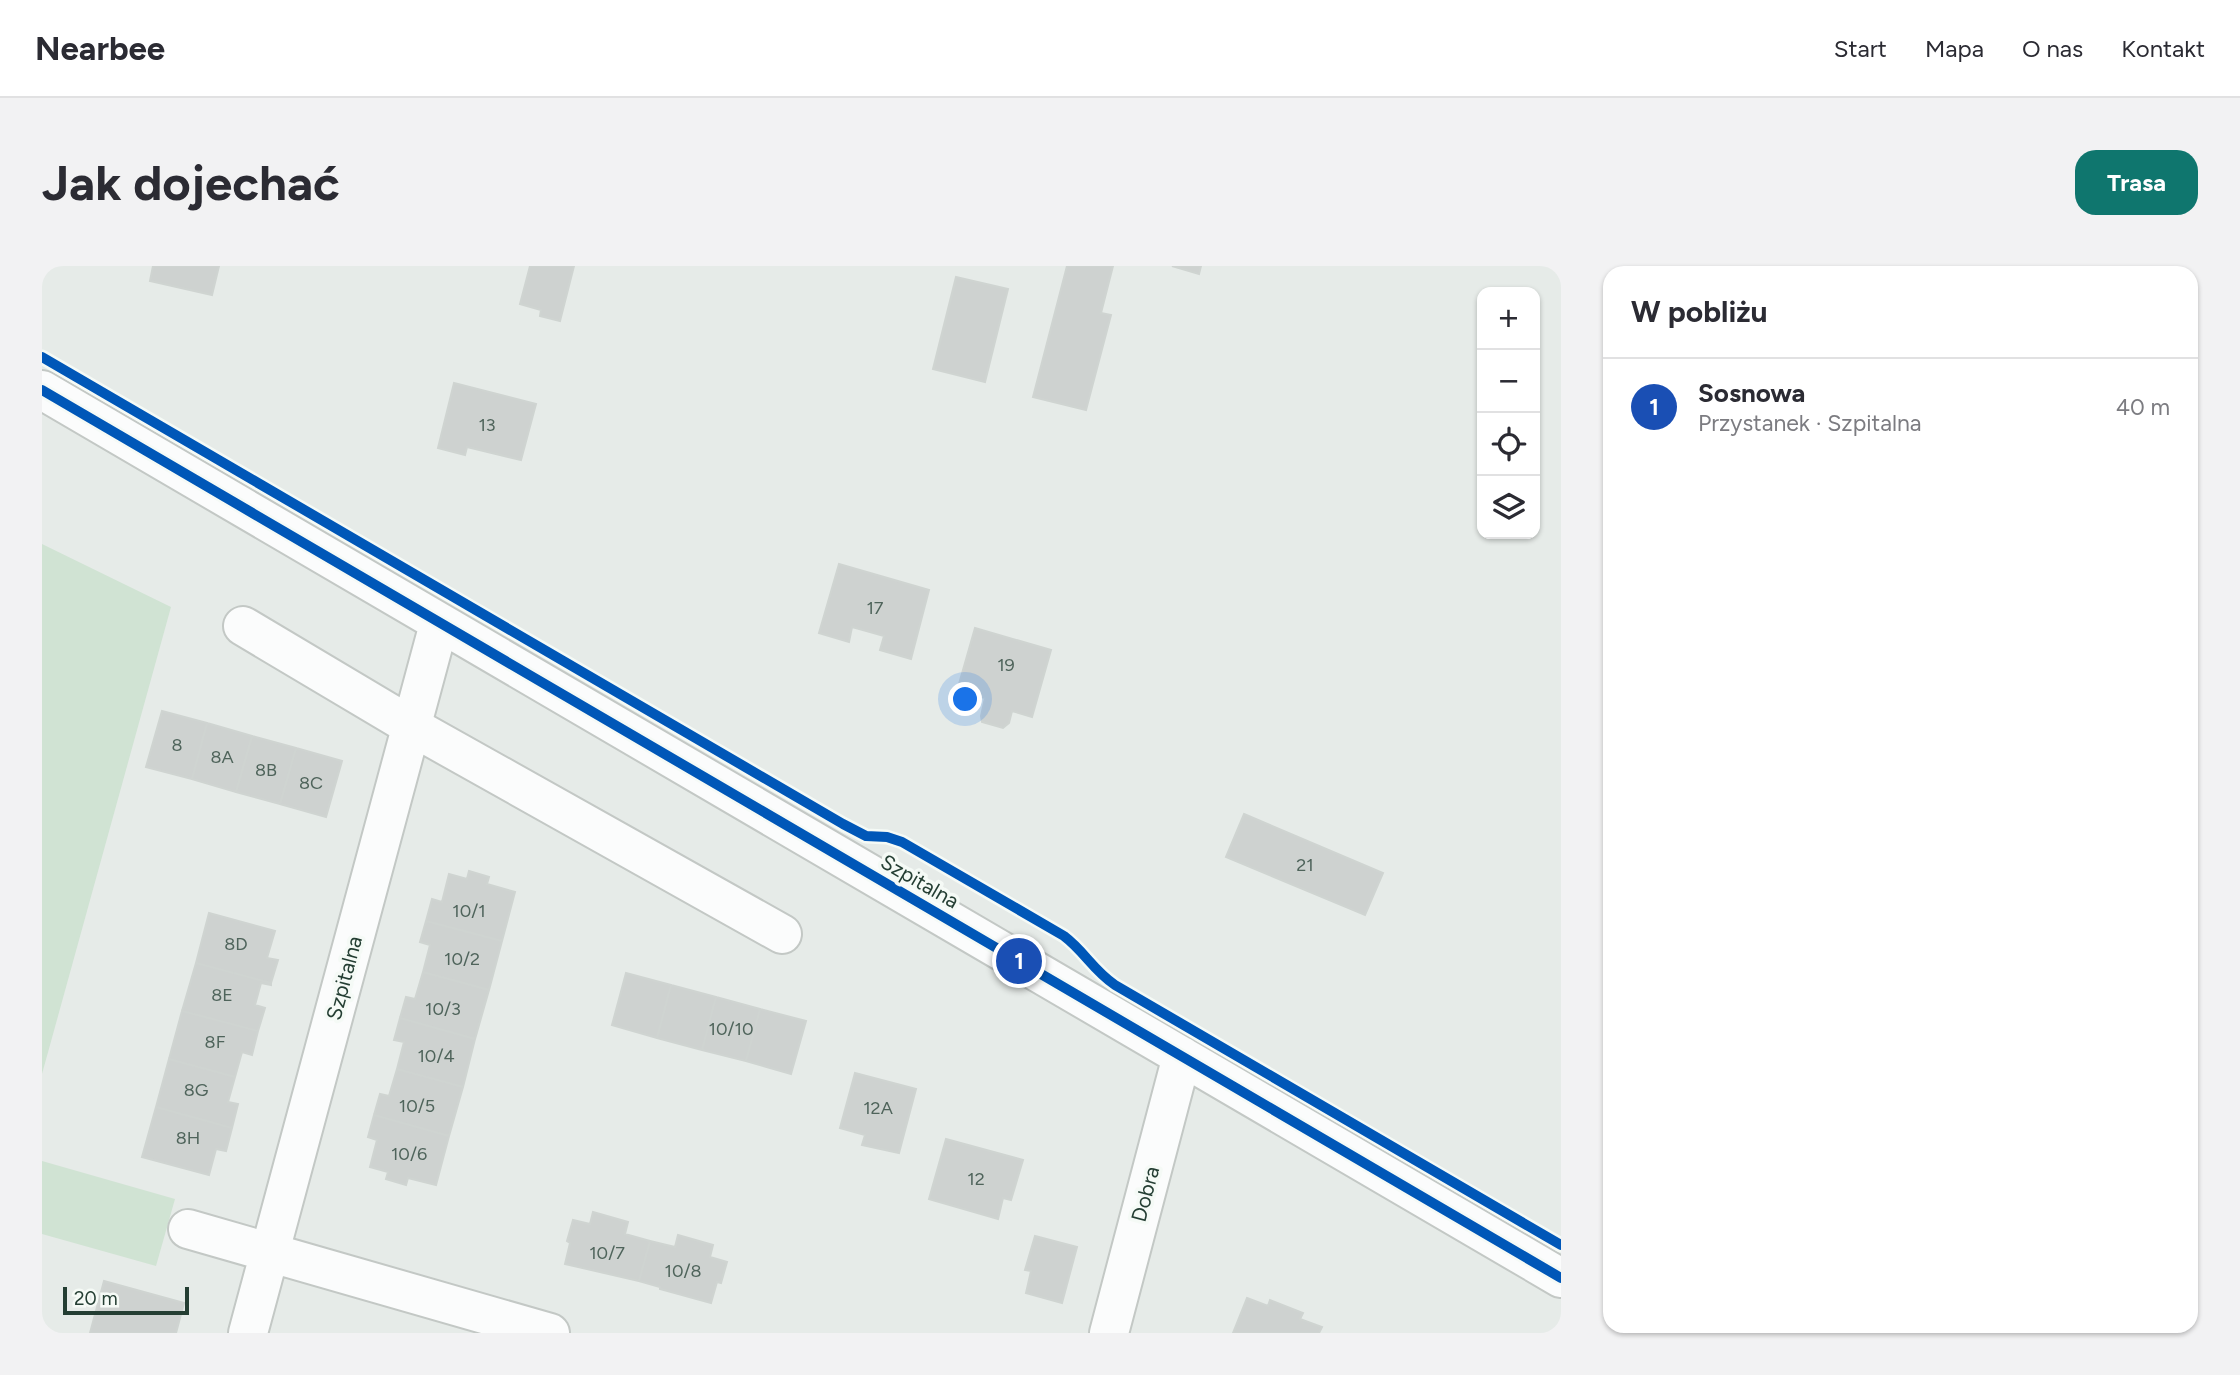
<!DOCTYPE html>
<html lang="pl">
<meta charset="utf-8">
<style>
body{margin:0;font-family:Figtree,sans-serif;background:#f2f2f3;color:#2b2b33}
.controls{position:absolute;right:21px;top:21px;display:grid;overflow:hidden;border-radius:14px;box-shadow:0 2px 5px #0004}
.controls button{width:63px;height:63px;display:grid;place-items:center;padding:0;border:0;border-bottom:2px solid #e1e1e2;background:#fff;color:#2b2b33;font:35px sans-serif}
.scale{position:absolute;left:21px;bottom:18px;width:126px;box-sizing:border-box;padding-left:7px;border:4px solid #243e33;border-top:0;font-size:19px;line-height:24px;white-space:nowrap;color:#243e33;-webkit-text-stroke:5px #f5faf6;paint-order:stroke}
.you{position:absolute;left:924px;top:434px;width:24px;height:24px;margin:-18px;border:5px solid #fff;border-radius:50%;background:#1a73e8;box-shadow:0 0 0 10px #1a73e833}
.badge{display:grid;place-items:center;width:46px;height:46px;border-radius:50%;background:#0f766e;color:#fff;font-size:23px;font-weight:700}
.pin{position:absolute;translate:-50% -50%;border:4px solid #fff;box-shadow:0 2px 7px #0006}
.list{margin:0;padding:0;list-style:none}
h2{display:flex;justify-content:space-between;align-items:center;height:91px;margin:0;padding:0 28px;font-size:30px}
h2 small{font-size:23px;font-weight:400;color:#7c7c81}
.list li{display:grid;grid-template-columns:46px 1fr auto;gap:21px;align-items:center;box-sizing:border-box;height:98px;padding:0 28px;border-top:2px solid #e1e1e2}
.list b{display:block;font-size:26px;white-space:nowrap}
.list p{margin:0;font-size:23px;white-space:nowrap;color:#7c7c81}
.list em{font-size:23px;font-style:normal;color:#7c7c81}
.icon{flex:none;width:38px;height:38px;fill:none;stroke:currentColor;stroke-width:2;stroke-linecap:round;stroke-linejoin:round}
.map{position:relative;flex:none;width:1519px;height:1067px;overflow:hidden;border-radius:21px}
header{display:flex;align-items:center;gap:42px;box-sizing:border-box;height:98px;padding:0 35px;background:#fff;border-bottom:2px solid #e1e1e2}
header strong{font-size:33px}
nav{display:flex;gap:38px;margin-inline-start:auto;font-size:24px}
.intro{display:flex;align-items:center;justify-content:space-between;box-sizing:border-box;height:168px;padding:0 42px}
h1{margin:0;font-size:49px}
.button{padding:18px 32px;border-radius:21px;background:#0f766e;color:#fff;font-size:24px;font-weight:700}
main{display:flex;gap:42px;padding:0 42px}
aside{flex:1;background:#fff;border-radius:21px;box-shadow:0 2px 5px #0004}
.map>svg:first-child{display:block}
</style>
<header>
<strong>Nearbee</strong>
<nav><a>Start</a><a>Mapa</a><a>O nas</a><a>Kontakt</a></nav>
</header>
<div class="intro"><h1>Jak dojechać</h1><a class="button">Trasa</a></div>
<main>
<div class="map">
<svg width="1519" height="1067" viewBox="0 0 1519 1067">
<rect width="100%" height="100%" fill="#e6ebe8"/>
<path fill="#d0e3d3" d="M0 278 129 341 0 808Z
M0 895 133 933 114 1000 0 968Z"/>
<path fill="#ced2d0" stroke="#cfd4d1" stroke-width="2" d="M111 0H177L170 29 108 15Z
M488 0H532L518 55 498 50 499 44 478 38Z
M1025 0H1071L1059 47 1069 49 1044 144 991 131Z
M1130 0H1159L1157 8Z
M914 11 966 23 943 116 891 103Z
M412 117 494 138 479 194 425 181 423 189 396 182Z
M797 298 887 324 869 393 838 384 842 370 828 366 810 361 807 376 777 367Z
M933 362 1009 384 990 451 970 445 967 457 961 462 940 456 939 450 943 432 915 425Z
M120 445 165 457 150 513 104 501Z
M165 457 210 470 194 526 150 513Z
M210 470 254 482 238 538 194 526Z
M254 482 300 495 284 551 238 538Z
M1202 548 1341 607 1323 649 1184 591Z
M427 605 447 611 445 618 473 626 460 675 384 655 390 633 400 636 407 608 425 613Z
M167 647 233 665 225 692 236 694 229 717 154 697Z
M384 655 460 675 447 724 381 706 388 679 378 676Z
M154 697 229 717V719L219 717 213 739 223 742 216 765 140 745Z
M381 706 447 724 433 773 358 752 364 731 373 733Z
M584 707 629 719 615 772 570 759Z
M629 719 674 731 660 784 615 772Z
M674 731 718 743 704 795 660 784Z
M718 743 764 755 749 808 704 795Z
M140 745 216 765 210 789 200 786 193 811 127 793Z
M358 752 433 773 421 821 355 803 362 776 352 774Z
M127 793 193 811 186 836 196 838 190 862 114 841Z
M355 803 421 821 407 870 332 849 338 828 347 830Z
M813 807 874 823 857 887 820 879 823 869 798 862Z
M114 841 190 862 184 885 174 883 167 909 100 891Z
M332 849 407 870 394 919 366 912 364 919 344 913 346 906 328 901 335 874 326 871Z
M904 873 981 894 969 934 961 932 956 953 887 933Z
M551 946 586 956 583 968 608 975 597 1015 523 998 528 977 525 975 531 954 548 958Z
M636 969 671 979 668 991 685 996 679 1017 675 1016 669 1037 618 1023V1021L597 1015 608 975 633 981Z
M993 970 1035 981 1020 1037 984 1027 989 1005 983 1004Z
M62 1015 142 1037 134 1067H48Z
M1205 1032 1226 1040 1228 1034 1261 1047 1258 1053 1280 1061 1277 1067H1191Z"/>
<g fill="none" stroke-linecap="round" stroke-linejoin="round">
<g stroke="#c3c8c5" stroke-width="42">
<path id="minor" d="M0 124 1519 1012
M201 360 369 460 740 668
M146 963 508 1067
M206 1067 397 358
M1067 1067 1140 790"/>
</g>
<use href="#minor" stroke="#fbfcfc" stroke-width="38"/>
<g stroke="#f5faf6" stroke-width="15">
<path id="cycleway" d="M0 91 801 558 824 570 845 571 860 576 1022 670C1043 686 1050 703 1073 719L1519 979
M0 124 1519 1012"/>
</g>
<use href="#cycleway" stroke="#0057b8" stroke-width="10"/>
</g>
<g text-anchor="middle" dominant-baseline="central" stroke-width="7" stroke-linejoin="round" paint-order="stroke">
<g font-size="18" fill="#4f645b">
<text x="445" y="159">13</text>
<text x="833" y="342">17</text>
<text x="964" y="399">19</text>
<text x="135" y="479">8</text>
<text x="180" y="491">8A</text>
<text x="224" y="504">8B</text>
<text x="269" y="517">8C</text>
<text x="1263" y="599">21</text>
<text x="427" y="645">10/1</text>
<text x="194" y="678">8D</text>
<text x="420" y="693">10/2</text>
<text x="180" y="729">8E</text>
<text x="401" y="743">10/3</text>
<text x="689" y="763">10/10</text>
<text x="173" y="776">8F</text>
<text x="394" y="790">10/4</text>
<text x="154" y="824">8G</text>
<text x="375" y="840">10/5</text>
<text x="836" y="842">12A</text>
<text x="146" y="872">8H</text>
<text x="367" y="888">10/6</text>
<text x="934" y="913">12</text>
<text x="565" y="987">10/7</text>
<text x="641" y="1005">10/8</text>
</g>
<g font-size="21" fill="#243e33" stroke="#f5faf6">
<text transform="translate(878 615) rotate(30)">Szpitalna</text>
<text transform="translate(302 712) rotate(-75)">Szpitalna</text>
<text transform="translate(1103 928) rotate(-75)">Dobra</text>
</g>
</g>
</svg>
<div class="controls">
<button>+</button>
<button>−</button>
<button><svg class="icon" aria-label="locate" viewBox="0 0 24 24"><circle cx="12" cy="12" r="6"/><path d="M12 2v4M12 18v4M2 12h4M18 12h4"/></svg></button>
<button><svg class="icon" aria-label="layers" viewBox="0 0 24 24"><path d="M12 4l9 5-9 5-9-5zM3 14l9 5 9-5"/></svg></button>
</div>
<div class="scale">20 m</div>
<div class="you"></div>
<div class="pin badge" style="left:977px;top:695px;background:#1a4fb4">1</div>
</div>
<aside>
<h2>W pobliżu<small></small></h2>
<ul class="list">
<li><span class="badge" style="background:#1a4fb4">1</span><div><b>Sosnowa</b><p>Przystanek · Szpitalna</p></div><em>40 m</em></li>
</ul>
</aside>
</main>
